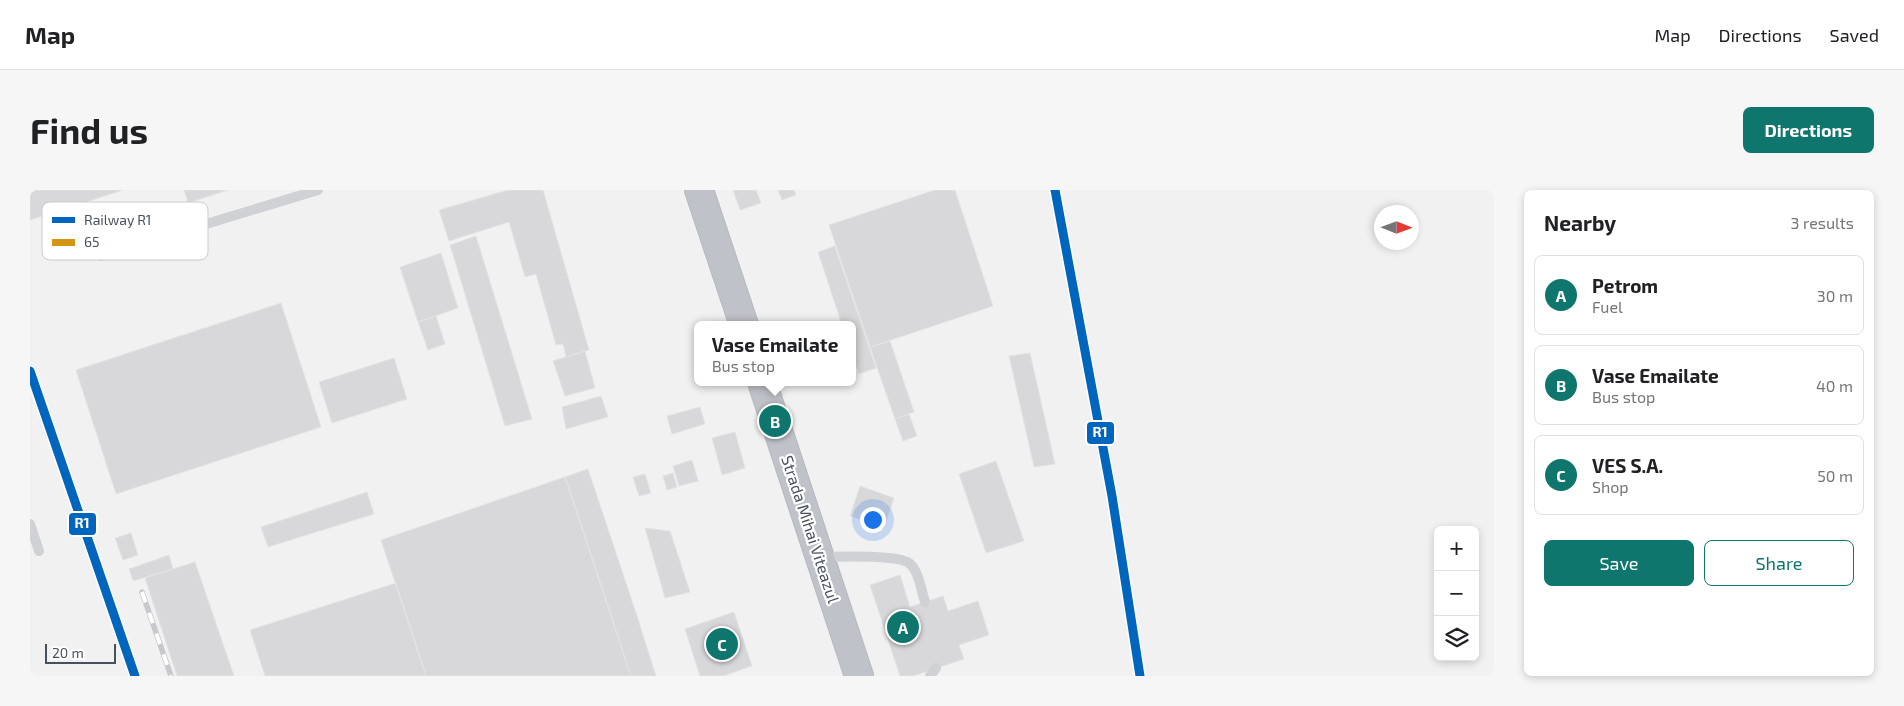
<!DOCTYPE html>
<meta charset="utf-8">
<style>
body{margin:0;font-family:"Exo 2",sans-serif;background:#f6f6f6;color:#202124}
.controls{position:absolute;right:15px;bottom:15px;display:grid;overflow:hidden;border-radius:8px;box-shadow:0 2px 8px #0003}
.controls button{width:45px;height:45px;display:grid;place-items:center;padding:0;border:0;border-bottom:1px solid #e0e0e0;background:#fff;color:#202124;font:25px sans-serif}
.compass{position:absolute;left:1344px;top:15px;width:45px;height:45px;border-radius:50%;background:#fff;box-shadow:0 2px 8px #0003;rotate:91deg}
.scale{position:absolute;left:15px;bottom:12px;width:71px;box-sizing:border-box;padding-left:5px;border:2px solid #47515e;border-top:0;font-size:14px;line-height:18px;white-space:nowrap;color:#47515e;-webkit-text-stroke:4px #fff;paint-order:stroke}
.you{position:absolute;left:842px;top:329px;width:18px;height:18px;margin:-12px;border:4px solid #fff;border-radius:50%;background:#1a73e8;box-shadow:0 0 0 8px #1a73e833}
.badge{display:grid;place-items:center;width:32px;height:32px;border-radius:50%;background:#0f766e;color:#fff;font-size:16px;font-weight:700}
.pin{position:absolute;translate:-50% -50%;border:2px solid #fff;box-shadow:0 1px 5px #0006}
.popup{position:absolute;left:664px;top:131px;width:162px;height:65px;box-sizing:border-box;display:grid;place-content:center;border-radius:8px;background:#fff;filter:drop-shadow(0 1px 4px #0005);font-size:16px;white-space:nowrap;color:#757577}
.popup b{font-size:19px;color:#202124}
.popup::after{content:'';position:absolute;left:50%;top:100%;margin-left:-10px;border:10px solid transparent;border-top-color:#fff}
.list{margin:0;padding:0;list-style:none}
h2{display:flex;justify-content:space-between;align-items:center;height:65px;margin:0;padding:0 20px;font-size:21px}
h2 small{font-size:16px;font-weight:400;color:#757577}
.list li{display:grid;grid-template-columns:32px 1fr auto;gap:15px;align-items:center;box-sizing:border-box;height:80px;margin:0 10px 10px;padding:0 10px;border:1px solid #e0e0e0;border-radius:8px}
.list b{display:block;font-size:19px;white-space:nowrap}
.list p{margin:0;font-size:16px;white-space:nowrap;color:#757577}
.list em{font-size:16px;font-style:normal;color:#757577}
.actions{display:flex;gap:10px;padding:15px 20px}
.actions a{flex:1;padding:11px 0;border:1px solid #0f766e;border-radius:8px;text-align:center;font-size:18px;color:#0f766e}
.actions .main{background:#0f766e;color:#fff}
.icon{flex:none;width:28px;height:28px;fill:none;stroke:currentColor;stroke-width:2;stroke-linecap:round;stroke-linejoin:round}
.map{position:relative;flex:none;width:1464px;height:486px;overflow:hidden;border-radius:8px}
header{display:flex;align-items:center;gap:30px;box-sizing:border-box;height:70px;padding:0 25px;background:#fff;border-bottom:1px solid #e0e0e0}
header strong{font-size:24px}
nav{display:flex;gap:28px;margin-inline-start:auto;font-size:18px}
.intro{display:flex;align-items:center;justify-content:space-between;box-sizing:border-box;height:120px;padding:0 30px}
h1{margin:0;font-size:35px}
.button{padding:12px 22px;border-radius:8px;background:#0f766e;color:#fff;font-size:18px;font-weight:700}
main{display:flex;gap:30px;padding:0 30px}
aside{flex:1;background:#fff;border-radius:8px;box-shadow:0 2px 8px #0003}
.map>svg:first-child{display:block}
</style>
<header>
<strong>Map</strong>
<nav><a>Map</a><a>Directions</a><a>Saved</a></nav>
</header>
<div class="intro"><h1>Find us</h1><a class="button">Directions</a></div>
<main>
<div class="map">
<svg width="1464" height="486" viewBox="0 0 1464 486">
<rect width="100%" height="100%" fill="#f1f1f1"/>
<path fill="#d8d8da" stroke="#e2e3e4" d="M0 0H93L0 30Z
M154 0H198L158 13Z
M478 0H513L559 160 536 167 533 154 526 155 506 84 495 87 479 32 419 51 409 20Z
M703 0H726L731 13 710 20Z
M748 0H764L766 5 752 10Z
M905 0H925L963 116 840 157 799 35Z
M446 46 502 229 475 236 420 55Z
M805 56 846 178 829 184 822 165V135H812L788 62Z
M411 63 428 118 388 132 370 77Z
M251 113 291 237 86 304 46 180Z
M406 126 415 154 398 160 388 132Z
M860 151 884 222 865 229 840 157Z
M555 161 565 198 535 206 523 171Z
M1000 163 1025 274 1004 277 979 166Z
M364 168 377 209 302 233 289 192Z
M571 206 578 227 536 239 532 217Z
M670 217 675 234 642 244 637 226Z
M879 224 887 246 873 251 865 229Z
M705 242 715 278 692 285 682 248Z
M662 270 668 291 649 296 643 276Z
M966 271 994 351 956 363 929 284Z
M558 279 607 426 626 486H601L535 287Z
M643 283 647 297 637 300 633 286Z
M615 284 621 303 609 306 603 287Z
M535 287 601 486H396L351 350Z
M830 296 864 308 854 338 820 326Z
M337 302 344 324 238 357 231 337Z
M615 338 640 341 660 402 635 408Z
M101 343 108 365 93 370 85 348Z
M139 365 143 379 103 391 99 379Z
M165 372 204 486H147L115 388Z
M870 385 880 417 913 406 918 421 948 411 959 445 929 455 934 469 883 486H870L840 395Z
M366 393 396 486H235L220 440Z
M704 422 722 476 693 486H670L655 439Z"/>
<g fill="none" stroke-linecap="round" stroke-linejoin="round">
<g stroke="#b6b9c0" stroke-width="30">
<path id="highway" d="M669 0 714 135
M732 192 829 486"/>
</g>
<path stroke="#cfd1d4" stroke-width="10" d="M71 66 288 0
M0 334 9 361
M790 367C807 367 866 364 879 373 889 381 891 400 895 412
M900 486 906 478"/>
<use href="#highway" stroke="#bfc2c8" stroke-width="28"/>
<g stroke="#c8c9cc" stroke-width="5.5">
<path id="rail" d="M0 181 105 486
M112 402 141 486"/>
</g>
<use href="#rail" stroke="#fff" stroke-width="4" stroke-dasharray="11" stroke-linecap="butt"/>
<g stroke="#fff" stroke-width="12">
<path id="rail-1" d="M1025 0 1082 306 1110 486
M0 181 105 486"/>
</g>
<use href="#rail-1" stroke="#0065bd" stroke-width="9"/>
</g>
<g text-anchor="middle" dominant-baseline="central" stroke-width="4.5" stroke-linejoin="round" paint-order="stroke">
<g font-size="16" fill="#47515e" stroke="#fff">
<text transform="translate(781 339) rotate(72)">Strada Mihai Viteazul</text>
</g>
</g>
<rect x="12" y="12" width="166" height="58" rx="8" fill="#fff" stroke="#c8cbcf" stroke-width="1"/>
<rect x="22" y="27" width="23" height="6" fill="#0065bd"/>
<rect x="22" y="49" width="23" height="7" fill="#d49513"/>
<g font-size="14" fill="#47515e">
<text x="54" y="35">Railway R1</text>
<text x="54" y="57">65</text>
</g>
<g stroke="#fff" stroke-width="2">
<rect x="1056" y="231" width="29" height="24" rx="5" fill="#0065bd"/>
<rect x="38" y="322" width="29" height="24" rx="5" fill="#0065bd"/>
</g>
<g font-size="14" text-anchor="middle" font-weight="bold" fill="#fff">
<text x="1070" y="247">R1</text>
<text x="52" y="338">R1</text>
</g>
</svg>
<div class="controls">
<button>+</button>
<button>−</button>
<button><svg class="icon" aria-label="layers" viewBox="0 0 24 24"><path d="M12 4l9 5-9 5-9-5zM3 14l9 5 9-5"/></svg></button>
</div>
<svg class="compass" viewBox="-18 -18 36 36"><path d="M0-13l5 13h-10z" fill="#e53935"/><path d="M0 13l5-13h-10z" fill="#757577"/></svg>
<div class="scale">20 m</div>
<div class="you"></div>
<div class="pin badge" style="left:873px;top:437px">A</div>
<div class="pin badge" style="left:745px;top:231px">B</div>
<div class="popup"><b>Vase Emailate</b>Bus stop</div>
<div class="pin badge" style="left:692px;top:454px">C</div>
</div>
<aside>
<h2>Nearby<small>3 results</small></h2>
<ul class="list">
<li><span class="badge">A</span><div><b>Petrom</b><p>Fuel</p></div><em>30 m</em></li>
<li><span class="badge">B</span><div><b>Vase Emailate</b><p>Bus stop</p></div><em>40 m</em></li>
<li><span class="badge">C</span><div><b>VES S.A.</b><p>Shop</p></div><em>50 m</em></li>
</ul>
<div class="actions"><a class="main">Save</a><a>Share</a></div>
</aside>
</main>
